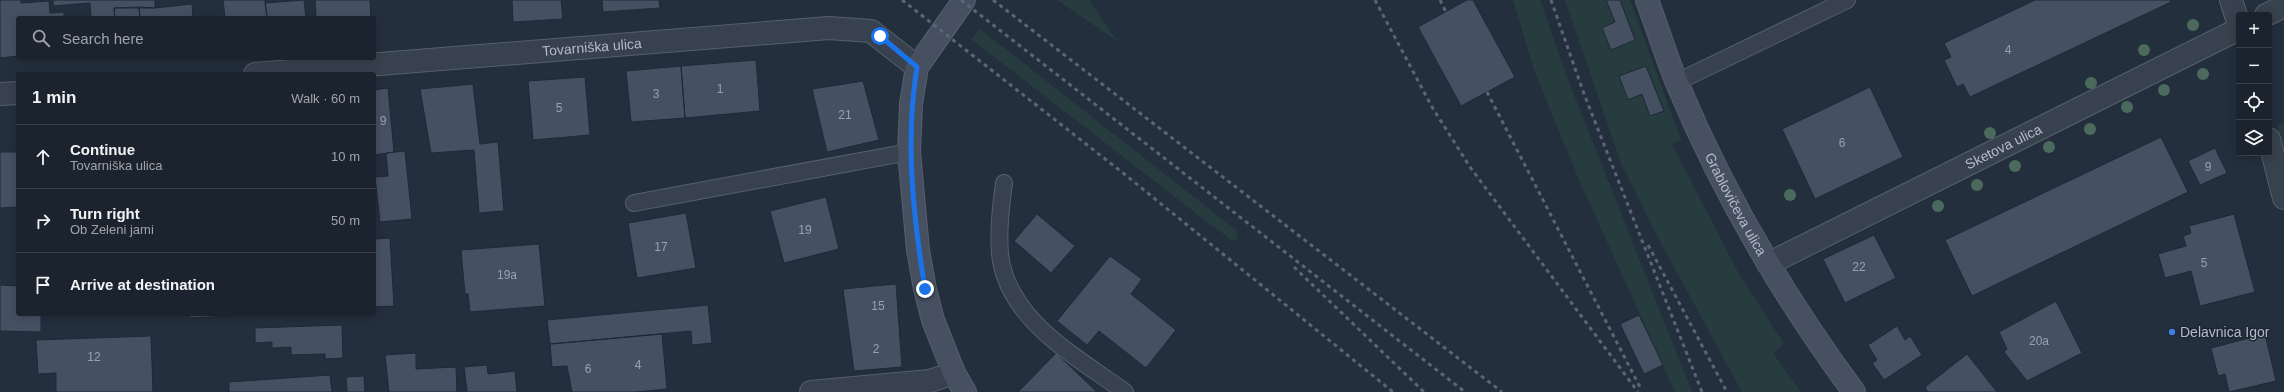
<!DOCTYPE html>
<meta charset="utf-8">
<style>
body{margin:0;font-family:Arial,sans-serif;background:#242b36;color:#f1f3f6}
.controls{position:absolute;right:12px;top:12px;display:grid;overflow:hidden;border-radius:4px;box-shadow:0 2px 10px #0003}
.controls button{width:36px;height:36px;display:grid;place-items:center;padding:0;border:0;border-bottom:1px solid #39404a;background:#1b232e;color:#f1f3f6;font:20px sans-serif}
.stop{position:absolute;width:12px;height:12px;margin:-9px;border:3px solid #1a73e8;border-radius:50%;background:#fff}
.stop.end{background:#1a73e8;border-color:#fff;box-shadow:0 1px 4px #0008}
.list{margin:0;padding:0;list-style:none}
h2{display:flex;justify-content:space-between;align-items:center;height:52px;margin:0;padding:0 16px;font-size:17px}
h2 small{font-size:13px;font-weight:400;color:#a0a4aa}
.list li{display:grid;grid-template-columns:26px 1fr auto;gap:12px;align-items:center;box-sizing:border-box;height:64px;padding:0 16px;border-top:1px solid #39404a}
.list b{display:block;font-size:15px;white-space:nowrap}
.list p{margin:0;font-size:13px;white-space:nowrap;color:#a0a4aa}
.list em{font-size:13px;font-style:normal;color:#a0a4aa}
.icon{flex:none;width:22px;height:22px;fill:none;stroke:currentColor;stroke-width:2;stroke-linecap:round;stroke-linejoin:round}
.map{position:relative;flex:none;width:2284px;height:392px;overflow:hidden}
.search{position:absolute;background:#1b232e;box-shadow:0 2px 10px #0003;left:16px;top:16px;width:360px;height:44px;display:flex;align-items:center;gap:10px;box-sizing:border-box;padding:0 14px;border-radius:4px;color:#a0a4aa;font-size:15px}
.panel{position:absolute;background:#1b232e;box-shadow:0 2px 10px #0003;left:16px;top:72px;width:360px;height:244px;border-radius:4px}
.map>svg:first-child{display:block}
</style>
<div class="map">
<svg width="2284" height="392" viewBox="0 0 2284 392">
<rect width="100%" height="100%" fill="#242f3e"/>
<path fill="#263c3f" d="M1057 0H1089L1117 41Z
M1513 0H1540L1569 82 1692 392H1675L1579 180 1534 70Z
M1565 0H1630L1681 140 1672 144 1738 272 1784 344 1773 353 1801 392H1742L1655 232 1621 163Z
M980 29 1236 230 1238 239 1233 241 1202 218 971 39Z
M2284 123V153L2277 125Z"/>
<path fill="#455162" stroke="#1f2835" d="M0 0H21V3L49 1 50 13 64 12V18H18V56L0 58Z
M53 0H155V8H114L115 18H91L90 3 53 6Z
M223 0H265L267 18H225Z
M304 0 306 18H267L265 3Z
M315 0H370L371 18H316Z
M512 0H561L563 19 513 22Z
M602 0H659L660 8 603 12Z
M1467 0H1473L1515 77 1461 106 1418 27Z
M1606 0H1620L1635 40 1611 50 1602 28 1615 22Z
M2035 0H2170L2171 2 1970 97 1963 84 1957 87 1944 60 1951 57 1944 43Z
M192 4 193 18H140L139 7 155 8Z
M139 7 140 18H115L114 8Z
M756 60 760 111 685 118 681 66Z
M681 66 685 118 631 122 626 71Z
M1646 66 1664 111 1650 116 1642 94 1628 100 1619 76Z
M585 77 590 135 533 140 528 81Z
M863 81 879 140 827 152 812 89Z
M473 84 480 144 498 142 504 211 479 213 474 150 431 153 420 89Z
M1870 87 1903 157 1815 199 1782 129Z
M388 88 394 152 374 155V90Z
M2161 137 2188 192 1972 296 1945 240Z
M2215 148 2227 173 2200 185 2188 161Z
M405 151 412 219 380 222 375 177 388 176 386 153Z
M0 152H18V207L0 208Z
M826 197 839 249 784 263 770 211Z
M686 213 696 268 637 278 628 223Z
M1037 214 1075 246 1051 273 1014 241Z
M2234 214 2255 292 2200 306 2191 271 2165 278 2158 254 2186 246 2183 236 2191 233 2189 226Z
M1874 235 1896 278 1845 303 1823 259Z
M390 238 394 306 374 307V239Z
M539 244 545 306 470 312 468 294H465L461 250Z
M1110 256 1142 279 1131 294 1176 330 1146 368 1099 331 1087 345 1057 321Z
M896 284 902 367 854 371 843 289Z
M0 285 18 286V314H41V332L0 331Z
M2056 301 2082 353 2027 381 2004 352 2007 349 1999 332Z
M708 305 712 343 692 345 691 331 550 344 547 320Z
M190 314H248V315L190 318Z
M1639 315 1663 365 1644 374 1620 324Z
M342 325 343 358 325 359V354L291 355V347L272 348V342L255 343V328Z
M1897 326 1905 340 1910 336 1922 355 1884 380 1872 363 1877 360 1868 345Z
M662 334 667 389 636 392H572L567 366 552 367 550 344Z
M2265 334 2276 381 2229 392 2225 374 2218 376 2211 348Z
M151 336 153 392H56V373L38 374 36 340Z
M416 353V369L456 367 457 392H389L385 355Z
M1056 353 1097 392H1018Z
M1967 354 1997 392H1928L1925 387Z
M487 365 488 374 515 371 517 392H467L464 367Z
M330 375 332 392H229V382Z
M364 376 365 392H347L346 377Z"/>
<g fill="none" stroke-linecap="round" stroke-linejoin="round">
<g stroke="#565f6c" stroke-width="18">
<path id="lane" d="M1677 82 1847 0
M1004 183C1001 206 998 230 1000 254 1007 320 1077 357 1125 392
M634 203 909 152"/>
</g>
<g stroke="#565f6c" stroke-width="24">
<g id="street">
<path d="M2231 0 2239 25"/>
<path d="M2266 15 2284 6"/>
<path id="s1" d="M255 74 829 28 871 31 917 67"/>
<path d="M0 94 18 93"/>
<path d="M2269 139 2284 198"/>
<path id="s2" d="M1768 264 2239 29"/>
<path d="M811 392 930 381 954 373"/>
</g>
</g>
<g stroke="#565f6c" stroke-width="24">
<g id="secondary">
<path d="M964 0 917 67 911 104 909 152 918 250 925 289 933 320 954 373 965 392"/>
<path id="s3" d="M1647 0C1657 27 1666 56 1677 83 1723 193 1783 296 1854 392"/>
</g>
</g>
<use href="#lane" stroke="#38414e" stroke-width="16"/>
<use href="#street" stroke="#38414e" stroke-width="22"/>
<use href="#secondary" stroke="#465061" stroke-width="22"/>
<path stroke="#5a6575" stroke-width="3" stroke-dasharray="4 4" stroke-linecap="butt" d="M902 0 1123 173 1393 392
M961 0 1465 392
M993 0 1502 392
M1375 0 1432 107 1470 167 1638 392
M1440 0 1446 12
M1551 0 1584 94 1702 392
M1487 92 1641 389
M1648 245 1727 392
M1294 267 1424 392"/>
</g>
<g fill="#4b6a5d">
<circle cx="2193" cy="25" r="6"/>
<circle cx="2144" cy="50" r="6"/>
<circle cx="2203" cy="74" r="6"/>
<circle cx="2091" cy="83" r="6"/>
<circle cx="2164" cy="90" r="6"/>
<circle cx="2127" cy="107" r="6"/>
<circle cx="2090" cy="129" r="6"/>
<circle cx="1990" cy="133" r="6"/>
<circle cx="2049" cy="147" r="6"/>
<circle cx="2015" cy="166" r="6"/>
<circle cx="1977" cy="185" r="6"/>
<circle cx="1790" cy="195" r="6"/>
<circle cx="1938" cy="206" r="6"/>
</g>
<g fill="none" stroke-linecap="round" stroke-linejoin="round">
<path stroke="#1a73e8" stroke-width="5" d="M880 36 917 67C905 141 913 215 925 289"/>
</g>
<circle fill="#3f7fe0" stroke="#1d2633" stroke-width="1.5" cx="2172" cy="332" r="4"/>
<g text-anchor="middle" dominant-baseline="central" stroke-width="3" stroke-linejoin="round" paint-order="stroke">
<g font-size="12" fill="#98a1af">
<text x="2008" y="50">4</text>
<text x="720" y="89">1</text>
<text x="656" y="94">3</text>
<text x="559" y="108">5</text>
<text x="845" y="115">21</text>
<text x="383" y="121">9</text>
<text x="1842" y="143">6</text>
<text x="2208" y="167">9</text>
<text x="805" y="230">19</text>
<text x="661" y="247">17</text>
<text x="2204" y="263">5</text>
<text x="1859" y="267">22</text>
<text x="507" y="275">19a</text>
<text x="878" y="306">15</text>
<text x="2039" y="341">20a</text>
<text x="876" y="349">2</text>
<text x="94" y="357">12</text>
<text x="638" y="365">4</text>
<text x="588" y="369">6</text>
</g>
<g font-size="14" fill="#b4bcc9" stroke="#1d2633">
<text stroke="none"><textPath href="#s1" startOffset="338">Tovarniška ulica</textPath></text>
<text stroke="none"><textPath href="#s2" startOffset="263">Sketova ulica</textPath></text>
<text stroke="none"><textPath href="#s3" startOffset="223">Grablovičeva ulica</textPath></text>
</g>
<g font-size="14" fill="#b4bcc9" stroke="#1d2633" text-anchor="start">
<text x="2180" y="332">Delavnica Igor</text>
</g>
</g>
</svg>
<div class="controls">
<button>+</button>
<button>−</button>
<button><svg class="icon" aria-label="locate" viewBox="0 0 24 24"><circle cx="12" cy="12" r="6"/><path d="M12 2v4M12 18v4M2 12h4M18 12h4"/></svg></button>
<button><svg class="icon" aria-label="layers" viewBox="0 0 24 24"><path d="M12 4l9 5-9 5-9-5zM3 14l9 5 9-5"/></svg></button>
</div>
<div class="stop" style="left:880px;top:36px"></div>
<div class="stop end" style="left:925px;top:289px"></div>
<div class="search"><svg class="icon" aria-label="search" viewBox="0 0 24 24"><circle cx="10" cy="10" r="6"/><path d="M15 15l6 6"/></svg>Search here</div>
<section class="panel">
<h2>1 min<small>Walk · 60 m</small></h2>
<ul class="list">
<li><svg class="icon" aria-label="ahead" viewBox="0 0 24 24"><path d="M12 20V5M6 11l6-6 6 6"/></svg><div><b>Continue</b><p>Tovarniška ulica</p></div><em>10 m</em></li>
<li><svg class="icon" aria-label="right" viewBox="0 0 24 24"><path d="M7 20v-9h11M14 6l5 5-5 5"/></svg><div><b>Turn right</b><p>Ob Zeleni jami</p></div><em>50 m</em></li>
<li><svg class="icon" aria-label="arrive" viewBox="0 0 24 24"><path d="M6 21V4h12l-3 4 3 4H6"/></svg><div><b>Arrive at destination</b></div></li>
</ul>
</section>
</div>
